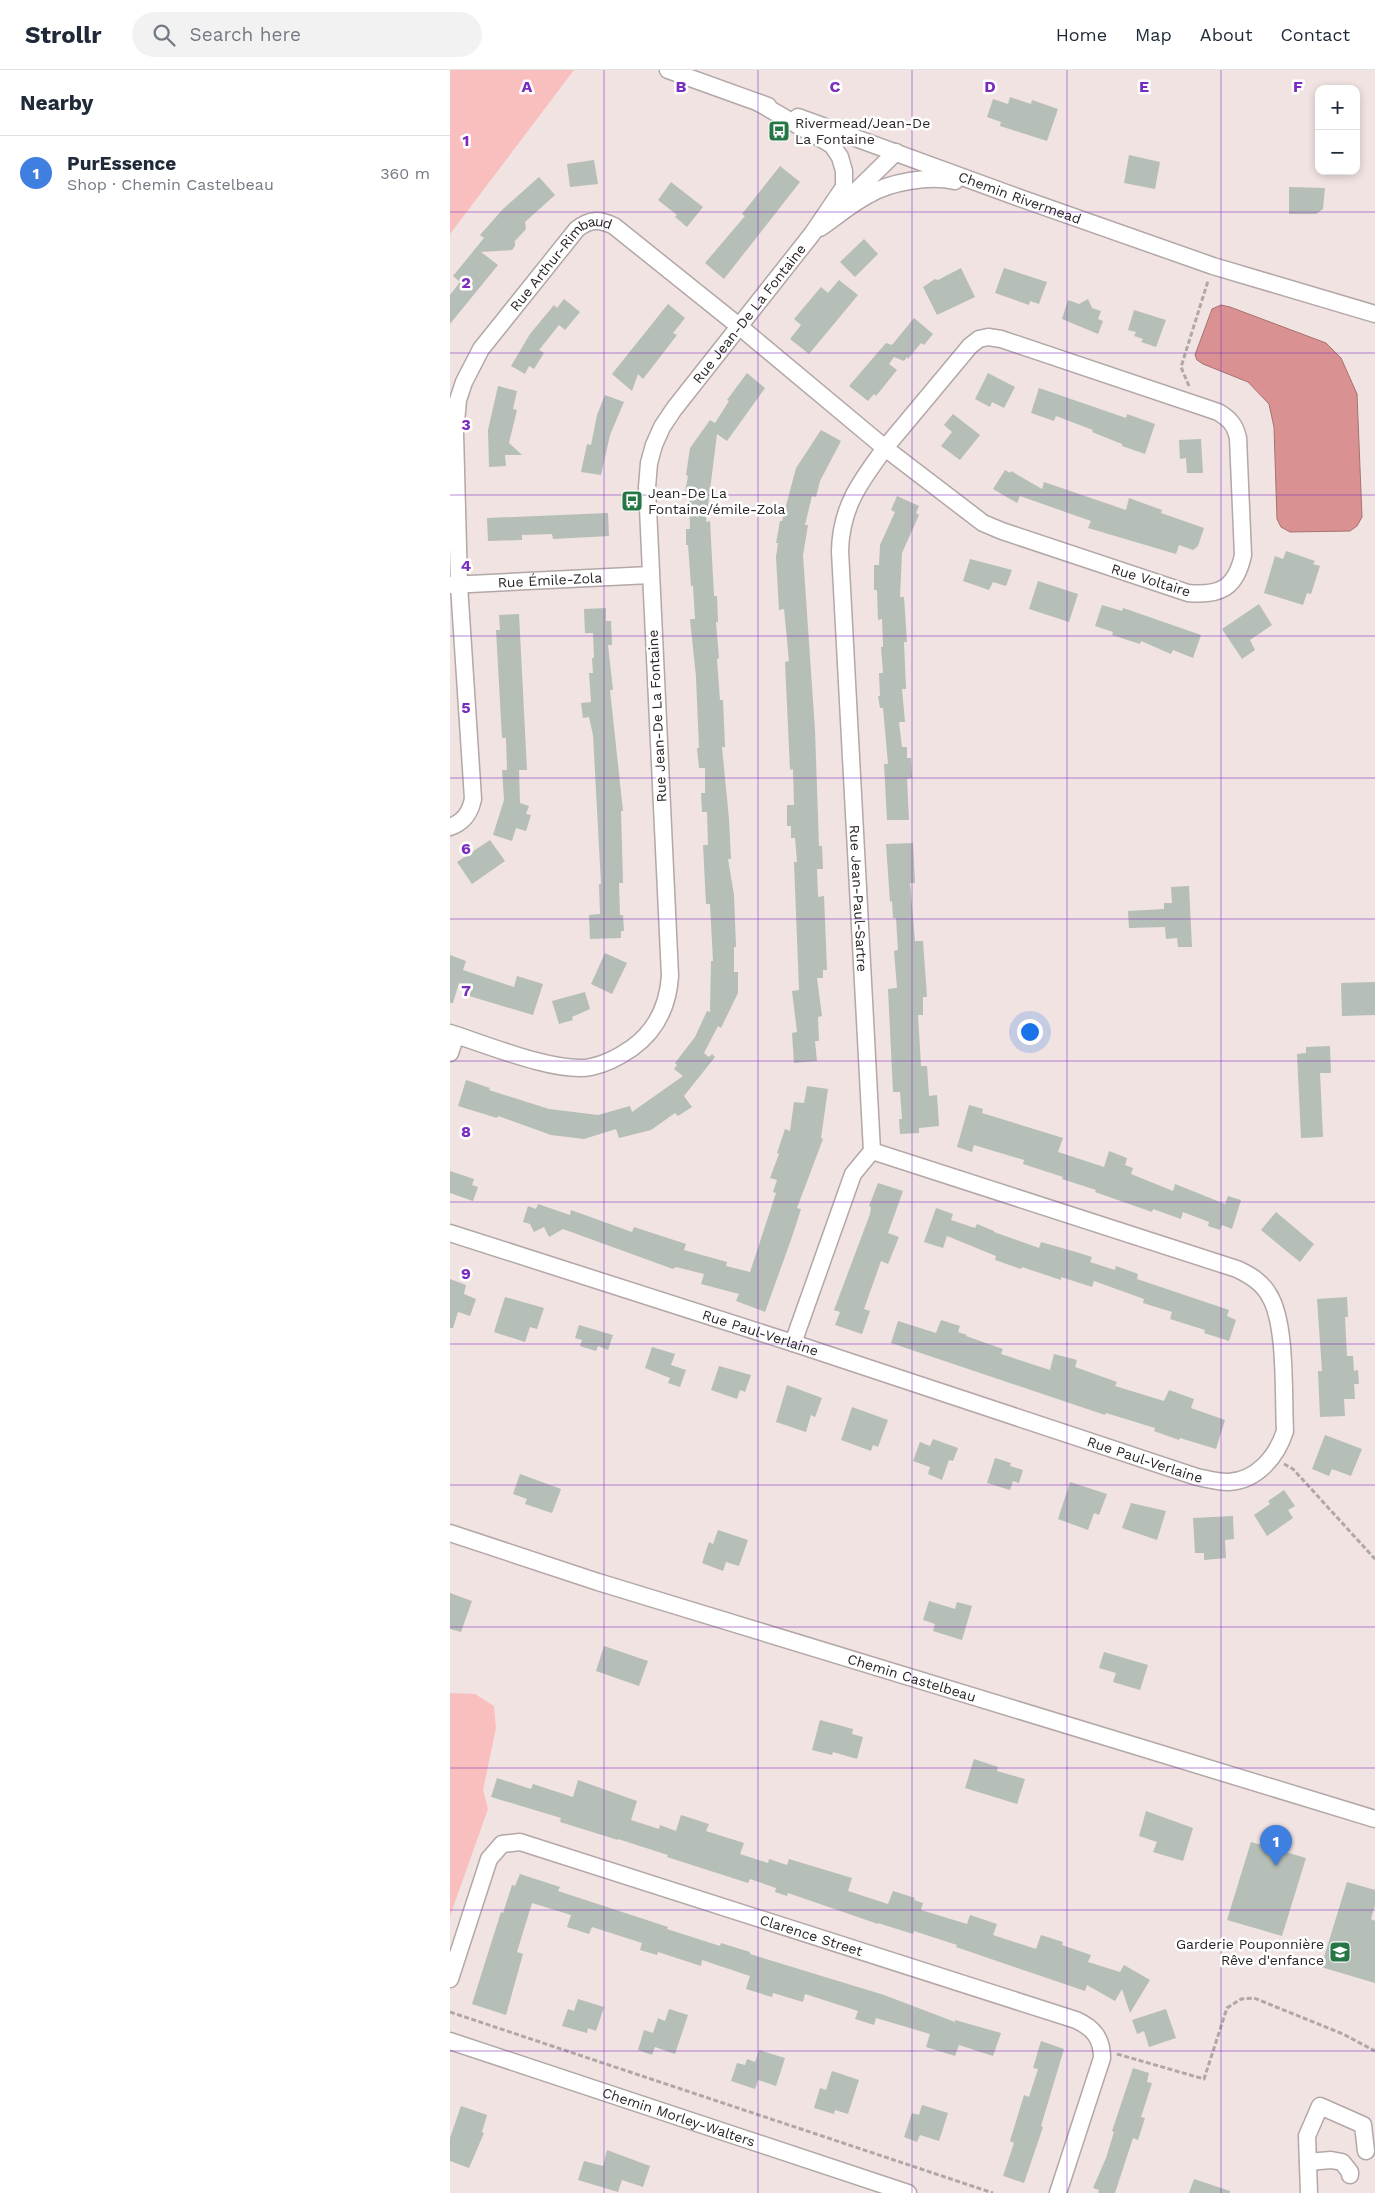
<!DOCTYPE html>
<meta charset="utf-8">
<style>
body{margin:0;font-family:"Work Sans",sans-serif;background:#f2f2f3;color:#1f2937}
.controls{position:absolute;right:15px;top:15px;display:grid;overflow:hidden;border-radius:10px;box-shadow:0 2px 8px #0003}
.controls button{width:45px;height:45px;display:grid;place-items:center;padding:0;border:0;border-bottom:1px solid #e0e1e3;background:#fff;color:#1f2937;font:25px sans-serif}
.you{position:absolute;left:579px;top:961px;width:18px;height:18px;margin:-12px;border:4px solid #fff;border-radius:50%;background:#1a73e8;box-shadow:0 0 0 8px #1a73e833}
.badge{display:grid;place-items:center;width:32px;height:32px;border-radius:50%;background:#277645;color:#fff;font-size:16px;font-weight:700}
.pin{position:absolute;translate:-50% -41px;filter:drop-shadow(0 1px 2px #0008)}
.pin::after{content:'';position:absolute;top:26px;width:18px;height:15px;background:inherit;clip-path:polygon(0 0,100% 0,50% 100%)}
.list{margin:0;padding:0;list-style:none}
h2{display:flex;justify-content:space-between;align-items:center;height:65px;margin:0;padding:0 20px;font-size:21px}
h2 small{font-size:16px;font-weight:400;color:#747a83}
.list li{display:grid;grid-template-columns:32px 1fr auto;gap:15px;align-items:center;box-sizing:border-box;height:75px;padding:0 20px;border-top:1px solid #e0e1e3}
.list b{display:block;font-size:19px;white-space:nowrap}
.list p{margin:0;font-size:16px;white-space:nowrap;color:#747a83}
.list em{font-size:16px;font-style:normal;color:#747a83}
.icon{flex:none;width:28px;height:28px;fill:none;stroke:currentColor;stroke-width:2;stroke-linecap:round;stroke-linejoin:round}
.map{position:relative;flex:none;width:925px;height:2123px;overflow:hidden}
header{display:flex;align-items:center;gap:30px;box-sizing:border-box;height:70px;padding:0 25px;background:#fff;border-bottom:1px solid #e0e1e3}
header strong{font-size:24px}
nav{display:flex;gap:28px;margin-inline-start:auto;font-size:18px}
.search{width:350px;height:45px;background:#f2f2f3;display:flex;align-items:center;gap:12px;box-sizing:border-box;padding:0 18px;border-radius:28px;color:#747a83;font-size:19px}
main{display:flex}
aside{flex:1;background:#fff}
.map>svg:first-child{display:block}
</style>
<header>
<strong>Strollr</strong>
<div class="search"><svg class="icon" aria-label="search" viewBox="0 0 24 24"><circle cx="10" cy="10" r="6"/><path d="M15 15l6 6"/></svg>Search here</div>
<nav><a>Home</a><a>Map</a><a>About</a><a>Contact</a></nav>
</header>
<main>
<aside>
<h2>Nearby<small></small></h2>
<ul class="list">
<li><span class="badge" style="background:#3f7fe0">1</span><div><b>PurEssence</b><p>Shop · Chemin Castelbeau</p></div><em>360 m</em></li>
</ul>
</aside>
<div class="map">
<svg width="925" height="2123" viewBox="0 0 925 2123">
<rect width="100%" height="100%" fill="#f0e3e2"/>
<path fill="#f8bfbe" d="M0 0H124L0 164Z
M0 1623 25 1624 44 1636 46 1658 33 1720 38 1739 0 1846Z"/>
<path fill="#d99291" stroke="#a57271" d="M771 235 780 237 876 273 891 288 907 324 912 447 907 456 900 461 840 462 831 457 827 449 824 357 819 334 798 312 753 294 747 290 745 285 762 239Z"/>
<path fill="#b5beb7" d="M560 27 581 34 582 30 608 39 597 71 550 56 551 52 537 47 543 29 558 34Z
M679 85 710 92 705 119 674 113Z
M144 90 148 114 120 117 117 94Z
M330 96 350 112 274 209 255 193 295 146 292 144Z
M89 107 105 125 75 152 76 159 65 171V176L62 180 31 182 48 195 0 254V225L10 212 3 206 34 168 30 165 53 139Z
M221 112 253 137 237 157 225 147 227 145 208 130Z
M839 117 875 118 873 139 866 144H839Z
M414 169 428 184 405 207 390 192Z
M511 198 525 227 487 245 473 217 485 209 488 210Z
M554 198 597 212 589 234 580 231 579 235 545 223Z
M389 210 408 225 359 284 340 269 351 255 344 249 371 217 378 223Z
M114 229 130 242 115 260 109 255 89 280 94 283 84 299 79 296 75 304 61 296 80 264 104 235 107 238Z
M638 229 642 238 651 241 648 249 653 251 648 264 612 249 618 230 629 234Z
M218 234 235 248 223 263 227 265 193 309 188 304 182 321 162 304Z
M684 240 716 250 706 277 691 272 693 269 684 266 686 262 678 260Z
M464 248 483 264 474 275 471 273 458 289 457 287 454 291 444 287 439 294 447 300 426 326 424 324 418 331 399 316 436 273 442 275Z
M297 303 315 318 277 371 267 364 256 452 260 451 264 526H267L268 552H266L269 588 267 589 270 630H273L275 677H272L279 749 281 789H278L284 825 286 877H284V902H288V923L271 958 268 956 254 983 259 987 262 984 265 987 234 1026 242 1037 228 1046 225 1043 201 1060 169 1068 166 1059 134 1069 101 1065 48 1046 47 1048 8 1036 16 1010 40 1018 39 1020 99 1039 148 1045 180 1036 182 1042 233 1006 224 999 227 995 225 993 245 967 257 941 260 942 261 891H263L260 834H256L253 775H258L257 742H252L251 723H255V698H249L247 678H249L246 607 240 549H245L243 516H241L238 475H236V459H240L239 423 235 422 238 406 236 405 240 378 260 350 265 353 279 331 277 330Z
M538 303 565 317 554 338 542 332 540 337 525 329Z
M48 316 67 321 63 339 67 340 59 373 72 385H55L56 396 39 397 38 360Z
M589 318 676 348 677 344 705 354 695 384 672 376V374L642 362 643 360 606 346 604 351 581 343Z
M155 325 174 332 160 365 151 405 131 402 137 374 141 375 147 345Z
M503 344 530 365 510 390 491 376 502 362 494 355Z
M371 360 391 371 370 411 366 427 362 426 355 455H358L353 485 365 660 369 776H372L373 799H367L368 827 374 826 377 900H373V908H367L372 946 368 947 369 971H365L367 991 344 993 342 963 347 962 342 921 349 920 344 792H347L345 768H341V756H337V735H344L343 699 340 700 335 592 339 591 334 539 329 540 326 487 328 473H326L330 451H332L346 398Z
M751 369 753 403H737L736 388 730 389 729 370Z
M555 400 560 403 561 401 592 419 594 412 676 440 679 428 712 440 711 443 754 458 748 476 743 480 729 475 726 484 638 458 641 451 570 426 567 433 543 419Z
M447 426 469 436 466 443 469 445 452 483 450 527H454L457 572H454L456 619H452L455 652H449L452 677H457V688H461L462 708 457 709 459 750H437L434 694H438L433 638H430L428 626H430L429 603H433L431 577H433L432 549 428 550 427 520H424V495H429L430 475 445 442 441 440Z
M158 443 159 466 103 469 102 464 72 465V470L38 471 37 448Z
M836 481 865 491 863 494 870 496 861 524 857 523 853 535 814 523 825 486 833 489Z
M520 489 562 500 556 516 543 512 539 520 513 511Z
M588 511 628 524 619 552 579 539Z
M809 534 822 555 800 570 805 580 792 589 772 559Z
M652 535 672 541 673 538 682 541 751 565 743 588 723 580 721 584 691 571 690 574 662 565 663 562 645 556Z
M156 538V551H161L162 575H158L163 620H160L173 741H171L173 813H169L170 845H173L174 861H171V868L140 869 139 845 150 844 149 814H151L143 665 139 647 133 648 131 633 141 632 139 603H143L142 588H144L143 563H135L134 539Z
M69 544 77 700H69L70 733 79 736 76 744 81 745 76 761 66 758 62 771 43 765 54 730 52 700H57L56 668H52L46 560H50L49 545Z
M40 770 55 791 22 814 7 792Z
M463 773 465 813H460L465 871H473L477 927H473V945H468L471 996H477L479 1026 487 1025 489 1056 469 1058V1063L450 1064 449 1049H452L450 1022H443L438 919 447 918 444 881 448 880 446 848H443L442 831 440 832 436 774Z
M739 816 742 877H728L727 868 716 869 715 857 679 858 678 841 714 839V833H722L721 817Z
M155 883 177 893 162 924 141 914Z
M0 885 16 891 13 900 64 917 67 906 93 914 83 945 19 926 22 917 9 913 3 933H0Z
M925 912V945L892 946 891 913Z
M135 922 140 939 122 947 123 950 109 954 102 931Z
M880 976 881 1003H870L873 1067 851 1068 847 984 856 983V977Z
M357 1016 378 1019 371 1068 373 1069 347 1138 351 1139 342 1167 315 1242 286 1231 289 1224 251 1214 254 1204 226 1197 223 1199 113 1159 99 1167 94 1157 84 1162 80 1154 73 1152 78 1136 86 1139 88 1134 120 1145 121 1140 182 1162 184 1157 236 1174 234 1180 277 1192 276 1196 300 1202 326 1123 323 1122 327 1110 320 1108 329 1084 327 1083 335 1059 340 1061 344 1032 354 1033Z
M519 1035 533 1039 532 1043 613 1068 608 1082 654 1097 659 1081 677 1088 675 1095 683 1098 681 1104 723 1121 725 1114 775 1134 778 1126 791 1130 782 1159 772 1155 770 1160 758 1156 759 1152 733 1142 731 1149 703 1139 702 1142 645 1122 646 1120 612 1109 613 1107 573 1094 574 1090 524 1075 522 1082 507 1077Z
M0 1101 24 1109 22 1115 28 1117 23 1131 0 1123Z
M428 1113 453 1121 438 1163 449 1167 438 1194 431 1191 414 1239 420 1241 412 1264 385 1255 390 1242 384 1240 420 1144 421 1137 419 1136Z
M486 1138 503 1144 501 1150 525 1158 527 1154 544 1161V1162L589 1178 591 1172 626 1182 642 1187 640 1192 665 1200 666 1196 688 1204 687 1209 779 1240 777 1246 786 1250 779 1271 754 1263 755 1260 720 1249 722 1242 693 1233 694 1229 644 1211 642 1217 611 1207V1210L572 1197 571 1199 545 1190 546 1186 497 1166 493 1178 474 1172Z
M826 1142 864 1174 850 1192 811 1160Z
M0 1209 16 1215 14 1224 26 1229 20 1246 8 1242 3 1258H0Z
M55 1227 94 1238 87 1259 80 1257 75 1272 44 1262Z
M897 1227 898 1247H895L897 1286H903L904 1301 908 1300 909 1314H904L905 1329H894L895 1346 870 1347 868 1301H872L867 1229Z
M491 1250 510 1256 508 1262 517 1265 516 1266 553 1279 551 1284 600 1300 604 1284 627 1290 625 1297 667 1312 665 1316 714 1331 719 1320 744 1329 741 1338 775 1350 766 1379 730 1368 729 1370 704 1361 705 1358 656 1343 655 1345 441 1273 448 1251 486 1263Z
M129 1255 163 1265 158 1280 148 1276 146 1281 130 1276 132 1270 125 1268Z
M202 1277 225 1284 221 1295 236 1300 230 1317 218 1313 220 1308 195 1298Z
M269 1296 301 1305 295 1322 290 1320 287 1329 261 1320Z
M337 1315 372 1328 365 1347 361 1345 356 1362 326 1352Z
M402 1337 438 1350 428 1377 423 1375 421 1381 391 1370Z
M875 1365 912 1379 901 1406 882 1399 879 1406 862 1399Z
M483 1369 508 1378 503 1391 499 1390 492 1410 478 1404 480 1397 463 1391 470 1372 480 1376Z
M545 1388 561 1393 560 1396 573 1400 569 1413 563 1411 560 1420 537 1413Z
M70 1404 111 1419 102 1443 75 1434 77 1429 63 1424Z
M620 1412 657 1424 649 1445 644 1443 638 1460 608 1449Z
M834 1420 845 1436 838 1440 843 1448 817 1466 804 1445 820 1434 818 1431Z
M681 1433 716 1441 707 1470 672 1458Z
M783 1446 784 1469 775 1470 776 1488 754 1490V1483H745L743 1448Z
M268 1460 298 1470 289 1496 276 1492 273 1501 252 1493 259 1472 263 1474Z
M0 1523 22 1531 11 1562 0 1559Z
M479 1531 505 1539 507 1532 522 1536 512 1570 483 1561 485 1554 473 1550Z
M154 1576 198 1591 189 1616 146 1601Z
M654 1582 698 1595 690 1620 663 1612 666 1603 649 1598Z
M370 1650 403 1659 402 1664 413 1667 407 1689 383 1682 382 1685 362 1680Z
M524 1689 548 1697 547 1701 575 1709 567 1734 515 1718Z
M47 1708 81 1719 83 1714 123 1727 128 1710 187 1731 181 1750 209 1759 210 1755 226 1761 231 1745 259 1754 256 1761 294 1773 290 1784 318 1793 319 1789 337 1795 339 1789 402 1808 398 1821 438 1834 443 1821 465 1828 464 1830 473 1833 471 1840 517 1854 520 1845 547 1854 543 1865 586 1879 591 1865 613 1872 612 1875 641 1885 638 1892 670 1902 674 1895 700 1910 680 1943 672 1919 665 1931 637 1915 635 1921 541 1889 506 1877 507 1875 464 1861 463 1864 428 1853V1854L338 1823 337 1826 325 1822 326 1818 300 1809 298 1813 217 1787 218 1785 168 1769V1770L110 1752 111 1748 41 1727Z
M696 1741 743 1758 733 1791 703 1782 707 1772 689 1766Z
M801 1772 856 1788 832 1866 777 1850Z
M70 1804 110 1817 108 1821 218 1857 217 1859 270 1876 271 1873 300 1882V1884L434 1925 505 1952V1950L551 1963 543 1986 509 1975 505 1986 476 1977 480 1964 426 1948 424 1955 405 1949 408 1941 355 1924 353 1932 323 1923 322 1927 296 1919 300 1906 252 1890 251 1896 208 1882 207 1885 190 1880 192 1873 142 1857 139 1864 117 1857 121 1845 82 1833 67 1882 73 1884 56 1945 22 1934 51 1842 53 1843 62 1815 65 1816Z
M897 1812 925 1820V1835L921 1849 925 1851V1913L871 1897Z
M128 1929 154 1937 146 1961 138 1958 137 1963 112 1956 118 1939 124 1941Z
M219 1939 238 1945 225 1984 205 1977 202 1985 188 1980 194 1960 203 1963 208 1948 215 1951Z
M716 1939 726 1968 699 1977 694 1961 687 1964 682 1950Z
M591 1971 614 1979 591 2056 593 2057 574 2113 553 2106 564 2073 560 2071 574 2025 579 2027 588 1999 583 1998Z
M309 1980 335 1988 326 2016 308 2010 305 2019 281 2011 287 1993 295 1995 297 1989 305 1992Z
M683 1998 699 2003 697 2012 702 2013 691 2047 695 2048 688 2070 683 2068 665 2123H648L649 2120 643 2118 656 2088 664 2062 662 2061Z
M382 2001 409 2010 398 2044 385 2040 384 2044 364 2038 370 2018 376 2020Z
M472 2035 498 2043 489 2071 470 2065 467 2072 454 2067 462 2043 469 2045Z
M11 2036 37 2045 32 2062 34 2063 19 2098 0 2091V2068Z
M157 2080 200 2096 193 2117 172 2110 168 2122 128 2110 134 2091 153 2096Z
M744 2109 780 2121V2123H739Z"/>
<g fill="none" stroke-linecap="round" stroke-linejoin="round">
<g stroke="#b3a7a7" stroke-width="19">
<g id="minor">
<path d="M218 0 318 36"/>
<path id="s1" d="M348 47 567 127 763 196 925 244"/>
<path d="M396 131 446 82"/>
<path d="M370 158C386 147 401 134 418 125 440 112 480 105 505 111"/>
<path d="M538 267 551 269 768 342C780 349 785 355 788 368L793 485C786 518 770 526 738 523L552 461 533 453 435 378 520 276 529 269Z"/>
<path id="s2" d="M0 515 200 505"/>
<path id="s3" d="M0 757C14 752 20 743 23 729L9 515 5 363 8 330 14 312 31 279 127 159C140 149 149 149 164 156L290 257 435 378C410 412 391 437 390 481L422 1081 403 1104 343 1273"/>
<path id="s4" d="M0 963C35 974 107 1004 141 997 156 994 169 987 182 978 207 960 218 936 220 906L197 417 199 393 204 375 212 357 224 339 362 164 394 117V101L390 87 382 75 309 33"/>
<path d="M0 983 6 965"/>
<path id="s5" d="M0 1163 343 1273 747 1407C757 1409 767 1412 778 1412 807 1411 827 1386 835 1361 833 1326 837 1253 819 1225 812 1212 800 1205 787 1199L422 1081"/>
<path id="s6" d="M0 1463 148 1512 925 1749"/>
<path id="s7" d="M0 1909 39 1789 52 1774 70 1772 626 1950C644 1958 652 1969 652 1988L608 2123"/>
<path id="s8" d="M0 1971 458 2123"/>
<path d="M858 2092 881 2090 892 2092 900 2102V2105"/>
<path d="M859 2123 857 2066 870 2036 913 2055 916 2081"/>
</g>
</g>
<path stroke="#b1a7a6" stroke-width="3" stroke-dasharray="5 2.5" stroke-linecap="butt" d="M739 316 731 297 758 211
M834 1394 843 1399 925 1489
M0 1942 543 2123
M667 1984 754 2009 777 1938 791 1929 804 1928 893 1964 925 1981"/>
<use href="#minor" stroke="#fff" stroke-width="16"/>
</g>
<path fill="none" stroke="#7b2cbf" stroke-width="1" stroke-opacity="0.55" d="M154 0V2123M308 0V2123M462 0V2123M617 0V2123M771 0V2123M0 142H925M0 283H925M0 425H925M0 566H925M0 708H925M0 849H925M0 991H925M0 1132H925M0 1274H925M0 1415H925M0 1557H925M0 1698H925M0 1840H925M0 1981H925"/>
<defs>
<g id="bus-square" transform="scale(1.125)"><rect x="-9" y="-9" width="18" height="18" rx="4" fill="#277645" stroke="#fff"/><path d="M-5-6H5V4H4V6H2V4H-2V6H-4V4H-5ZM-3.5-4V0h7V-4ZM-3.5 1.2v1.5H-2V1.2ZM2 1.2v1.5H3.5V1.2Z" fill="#fff"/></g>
<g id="school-square" transform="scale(1.125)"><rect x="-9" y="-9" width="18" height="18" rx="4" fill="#277645" stroke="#fff"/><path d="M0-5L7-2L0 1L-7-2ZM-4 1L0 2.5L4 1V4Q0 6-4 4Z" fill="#fff"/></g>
</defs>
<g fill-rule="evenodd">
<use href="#bus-square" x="329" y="61"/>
<use href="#bus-square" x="182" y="431"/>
<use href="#school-square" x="890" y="1882"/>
</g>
<g text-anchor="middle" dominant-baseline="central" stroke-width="5" stroke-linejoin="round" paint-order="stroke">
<g font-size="14" fill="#2b2626" stroke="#fff" text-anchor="start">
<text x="345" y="53">Rivermead/Jean-De<tspan x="345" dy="16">La Fontaine</tspan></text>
<text x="198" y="423">Jean-De La<tspan x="198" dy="16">Fontaine/émile-Zola</tspan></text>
<text x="874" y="1874" text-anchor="end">Garderie Pouponnière<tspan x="874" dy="16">Rêve d'enfance</tspan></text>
</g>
<g font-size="14" fill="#2b2626" stroke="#fff">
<text stroke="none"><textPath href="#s1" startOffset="236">Chemin Rivermead</textPath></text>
<text stroke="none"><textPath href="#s3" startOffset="615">Rue Arthur-Rimbaud</textPath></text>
<text stroke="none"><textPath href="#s4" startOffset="971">Rue Jean-De La Fontaine</textPath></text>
<text transform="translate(701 510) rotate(17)">Rue Voltaire</text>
<text stroke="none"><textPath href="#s2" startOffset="100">Rue Émile-Zola</textPath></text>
<text transform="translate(207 646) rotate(-93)">Rue Jean-De La Fontaine</text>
<text stroke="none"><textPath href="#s3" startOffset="1500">Rue Jean-Paul-Sartre</textPath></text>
<text stroke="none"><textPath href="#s5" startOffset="326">Rue Paul-Verlaine</textPath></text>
<text stroke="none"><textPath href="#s5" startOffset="731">Rue Paul-Verlaine</textPath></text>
<text stroke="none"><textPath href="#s6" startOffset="484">Chemin Castelbeau</textPath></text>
<text stroke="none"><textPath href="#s7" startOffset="470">Clarence Street</textPath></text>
<text stroke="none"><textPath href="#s8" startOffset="241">Chemin Morley-Walters</textPath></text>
</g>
</g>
<g font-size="16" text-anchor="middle" font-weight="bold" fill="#7b2cbf" stroke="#fff" stroke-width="5" stroke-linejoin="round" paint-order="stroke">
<text x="77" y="22">A</text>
<text x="231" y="22">B</text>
<text x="385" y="22">C</text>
<text x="540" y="22">D</text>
<text x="694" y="22">E</text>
<text x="848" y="22">F</text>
<text x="16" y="76">1</text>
<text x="16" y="218">2</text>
<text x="16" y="360">3</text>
<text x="16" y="501">4</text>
<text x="16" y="643">5</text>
<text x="16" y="784">6</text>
<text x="16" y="926">7</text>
<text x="16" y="1067">8</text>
<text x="16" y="1209">9</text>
</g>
</svg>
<div class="controls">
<button>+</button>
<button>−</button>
</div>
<div class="you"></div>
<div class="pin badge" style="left:826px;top:1796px;background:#3f7fe0">1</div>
</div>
</main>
